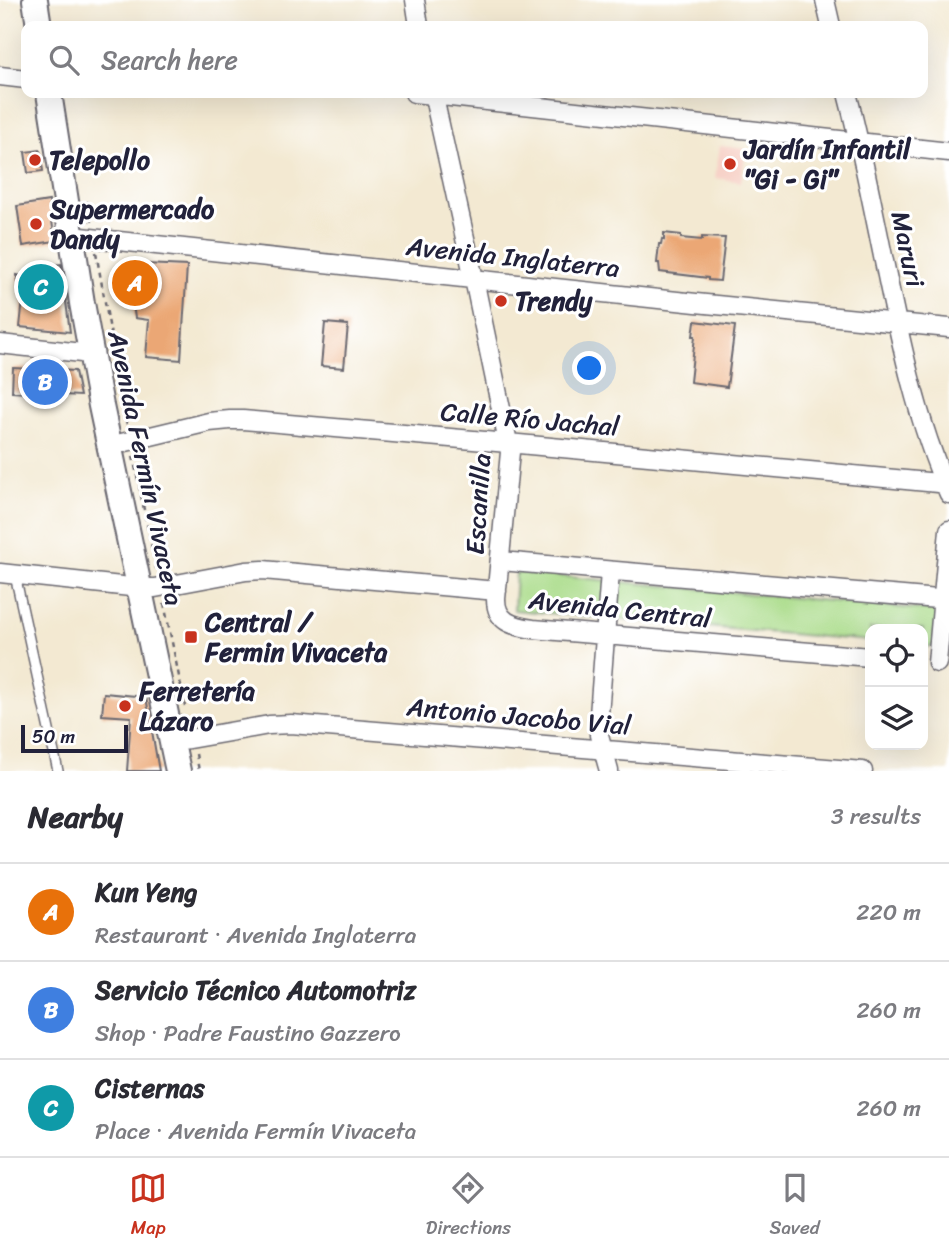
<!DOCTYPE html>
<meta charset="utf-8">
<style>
body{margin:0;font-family:Sriracha,sans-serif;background:#f7f7f7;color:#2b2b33}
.controls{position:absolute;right:21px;bottom:21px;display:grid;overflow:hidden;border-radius:14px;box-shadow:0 7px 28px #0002}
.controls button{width:63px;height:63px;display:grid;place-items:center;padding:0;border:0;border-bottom:2px solid #e1e1e2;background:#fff;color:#2b2b33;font:35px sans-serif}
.scale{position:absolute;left:21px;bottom:18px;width:107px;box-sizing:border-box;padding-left:7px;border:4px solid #22223b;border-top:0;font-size:19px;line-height:24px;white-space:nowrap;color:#22223b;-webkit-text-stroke:5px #fff;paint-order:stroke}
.you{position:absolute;left:590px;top:369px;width:24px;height:24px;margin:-18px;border:5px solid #fff;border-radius:50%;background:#1a73e8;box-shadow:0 0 0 10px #1a73e833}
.badge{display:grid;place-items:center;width:46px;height:46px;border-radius:50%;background:#c8321e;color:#fff;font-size:23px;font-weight:700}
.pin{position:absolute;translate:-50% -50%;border:4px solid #fff;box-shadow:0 2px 7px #0006}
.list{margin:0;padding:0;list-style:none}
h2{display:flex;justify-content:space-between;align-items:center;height:91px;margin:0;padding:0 28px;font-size:30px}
h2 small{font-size:23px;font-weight:400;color:#7c7c81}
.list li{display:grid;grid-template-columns:46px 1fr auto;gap:21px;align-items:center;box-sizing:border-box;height:98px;padding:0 28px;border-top:2px solid #e1e1e2}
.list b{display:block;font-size:26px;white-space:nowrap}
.list p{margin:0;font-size:23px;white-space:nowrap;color:#7c7c81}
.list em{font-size:23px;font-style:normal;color:#7c7c81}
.icon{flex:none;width:38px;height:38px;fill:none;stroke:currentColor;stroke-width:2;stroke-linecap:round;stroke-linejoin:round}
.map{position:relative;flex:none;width:949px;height:771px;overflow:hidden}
.search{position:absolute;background:#fff;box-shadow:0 7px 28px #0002;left:21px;right:21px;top:21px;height:77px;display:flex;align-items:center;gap:18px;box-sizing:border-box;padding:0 24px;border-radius:14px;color:#7c7c81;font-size:26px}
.sheet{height:385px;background:#fff}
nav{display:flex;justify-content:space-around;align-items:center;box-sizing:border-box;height:98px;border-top:2px solid #e1e1e2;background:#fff;font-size:19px;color:#7c7c81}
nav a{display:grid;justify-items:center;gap:4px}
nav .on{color:#c8321e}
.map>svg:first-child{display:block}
</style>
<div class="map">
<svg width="949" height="771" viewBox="0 0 949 771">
<rect width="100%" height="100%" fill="#fff"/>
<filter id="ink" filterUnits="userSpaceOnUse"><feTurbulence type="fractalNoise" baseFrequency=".0143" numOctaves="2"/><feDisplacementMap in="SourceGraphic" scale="14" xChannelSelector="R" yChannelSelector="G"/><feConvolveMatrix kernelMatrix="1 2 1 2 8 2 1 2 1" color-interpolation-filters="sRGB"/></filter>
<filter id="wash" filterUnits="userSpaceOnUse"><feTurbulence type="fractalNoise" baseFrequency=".00686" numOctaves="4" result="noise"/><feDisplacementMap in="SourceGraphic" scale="28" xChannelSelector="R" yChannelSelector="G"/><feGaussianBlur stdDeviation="1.57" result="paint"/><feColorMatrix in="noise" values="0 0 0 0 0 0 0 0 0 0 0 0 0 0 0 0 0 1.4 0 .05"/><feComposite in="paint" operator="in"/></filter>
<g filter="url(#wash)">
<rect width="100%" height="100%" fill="#f3e9d2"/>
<path fill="#f7d1c7" d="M720 146 746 149 741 182 715 178Z"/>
<path fill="#aadc8a" stroke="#667f62" stroke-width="2" d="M516 572 949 612V648L923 646V629H870V641L514 610Z"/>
<g id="blocks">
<path fill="#eba775" d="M40 150 43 171 28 173 25 152Z
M49 201 55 241 23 246 17 206Z
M664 233 681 235V238L702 240V237L725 238 720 281 708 280V278L660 272 659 263H657L659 244H661L662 239 664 240Z
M123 263 187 266 181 360 146 357 149 320 135 318 132 298 121 297 117 269Z
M61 264 70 332 20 327 24 290 19 289 17 275 37 279 36 267Z
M695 321 735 326 727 387 690 382 695 336H693Z
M325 323 348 325 344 368 321 366Z
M13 368 75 371 80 396 12 392Z
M104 693 146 697 159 771H127L131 717 102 715Z"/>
</g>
</g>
<g filter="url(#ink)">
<use href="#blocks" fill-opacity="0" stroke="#6b6870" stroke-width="2"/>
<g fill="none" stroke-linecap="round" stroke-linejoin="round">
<g stroke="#6b6870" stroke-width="12">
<path id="lane" d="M15 575 58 771"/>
</g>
<g stroke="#6b6870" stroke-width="21">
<path id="street" d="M415 0 419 26
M825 0 831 26
M0 76 26 79
M414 93 949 152
M433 93 474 279 510 452 496 599C496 622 513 626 533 629L870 657
M847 93C862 150 873 208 885 266 901 344 917 421 949 494
M72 236 696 303 949 328
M0 344 91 354
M109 446 209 422 230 420H243L508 443 949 484
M501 561 949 600
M0 573 140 588H155L246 571 263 570 497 591
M937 663 949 530
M172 742 269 725 291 724 863 771
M609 771 599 735V715L610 572"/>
</g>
<g stroke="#6b6870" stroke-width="28">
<path id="secondary" d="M35 0 39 26
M49 93 82 303 101 406 178 771"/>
</g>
<path stroke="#6b6870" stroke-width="2.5" stroke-dasharray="5 5" stroke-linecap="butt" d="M87 201 91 222
M96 252 127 425
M133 456 157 573
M164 603 185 706
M196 754 199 771"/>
<use href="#lane" stroke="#fff" stroke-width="9"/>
<use href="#street" stroke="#fff" stroke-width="18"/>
<use href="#secondary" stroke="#fff" stroke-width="24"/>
</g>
</g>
<g fill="#c8321e" stroke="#fff" stroke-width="2.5">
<circle cx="35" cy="160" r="7"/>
<circle cx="730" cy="164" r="7"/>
<circle cx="36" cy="224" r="7"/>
<circle cx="501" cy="301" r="7"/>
<rect x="184" y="630" width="14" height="14" rx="3.5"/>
<circle cx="125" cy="706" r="7"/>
</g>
<g text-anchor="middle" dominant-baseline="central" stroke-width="6" stroke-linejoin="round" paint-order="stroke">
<g font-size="26" font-weight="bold" fill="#22223b" stroke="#fff" text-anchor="start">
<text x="744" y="149">Jardín Infantil<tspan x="744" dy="30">"Gi - Gi"</tspan></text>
<text x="49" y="160">Telepollo</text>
<text x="50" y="209">Supermercado<tspan x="50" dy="30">Dandy</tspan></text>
<text x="515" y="301">Trendy</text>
<text x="205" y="622">Central /<tspan x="205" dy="30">Fermin Vivaceta</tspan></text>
<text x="139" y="691">Ferretería<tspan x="139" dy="30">Lázaro</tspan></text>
</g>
<g font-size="26" fill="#22223b" stroke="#fff">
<text transform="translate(908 249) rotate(78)">Maruri</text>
<text transform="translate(513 257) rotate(6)">Avenida Inglaterra</text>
<text transform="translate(530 419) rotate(5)">Calle Río Jachal</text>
<text transform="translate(146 468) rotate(78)">Avenida Fermín Vivaceta</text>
<text transform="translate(478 504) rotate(-86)">Escanilla</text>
<text transform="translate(620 609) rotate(6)">Avenida Central</text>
<text transform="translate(519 716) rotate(5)">Antonio Jacobo Vial</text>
</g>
</g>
</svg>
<div class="controls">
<button><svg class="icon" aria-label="locate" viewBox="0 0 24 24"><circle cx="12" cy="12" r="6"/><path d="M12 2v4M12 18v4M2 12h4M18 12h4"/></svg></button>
<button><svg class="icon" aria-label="layers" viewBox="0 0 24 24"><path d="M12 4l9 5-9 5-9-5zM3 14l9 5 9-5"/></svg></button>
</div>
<div class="scale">50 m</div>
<div class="you"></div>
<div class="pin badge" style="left:135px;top:283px;background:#e8710a">A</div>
<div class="pin badge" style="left:45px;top:382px;background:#3f7fe0">B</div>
<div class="pin badge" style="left:41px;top:287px;background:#0f9aa8">C</div>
<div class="search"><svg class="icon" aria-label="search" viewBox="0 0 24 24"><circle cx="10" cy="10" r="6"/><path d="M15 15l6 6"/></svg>Search here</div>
</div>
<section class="sheet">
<h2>Nearby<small>3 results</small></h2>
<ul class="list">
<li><span class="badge" style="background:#e8710a">A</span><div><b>Kun Yeng</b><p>Restaurant · Avenida Inglaterra</p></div><em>220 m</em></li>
<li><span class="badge" style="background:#3f7fe0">B</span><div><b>Servicio Técnico Automotriz</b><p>Shop · Padre Faustino Gazzero</p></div><em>260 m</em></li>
<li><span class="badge" style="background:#0f9aa8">C</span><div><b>Cisternas</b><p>Place · Avenida Fermín Vivaceta</p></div><em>260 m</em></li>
</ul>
</section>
<nav>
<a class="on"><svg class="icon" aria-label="map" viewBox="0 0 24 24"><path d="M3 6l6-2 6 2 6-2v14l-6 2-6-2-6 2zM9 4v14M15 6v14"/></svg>Map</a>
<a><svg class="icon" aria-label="directions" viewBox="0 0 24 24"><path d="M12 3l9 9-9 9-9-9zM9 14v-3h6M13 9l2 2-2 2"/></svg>Directions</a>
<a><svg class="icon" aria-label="saved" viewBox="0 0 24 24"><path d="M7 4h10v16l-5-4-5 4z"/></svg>Saved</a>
</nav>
